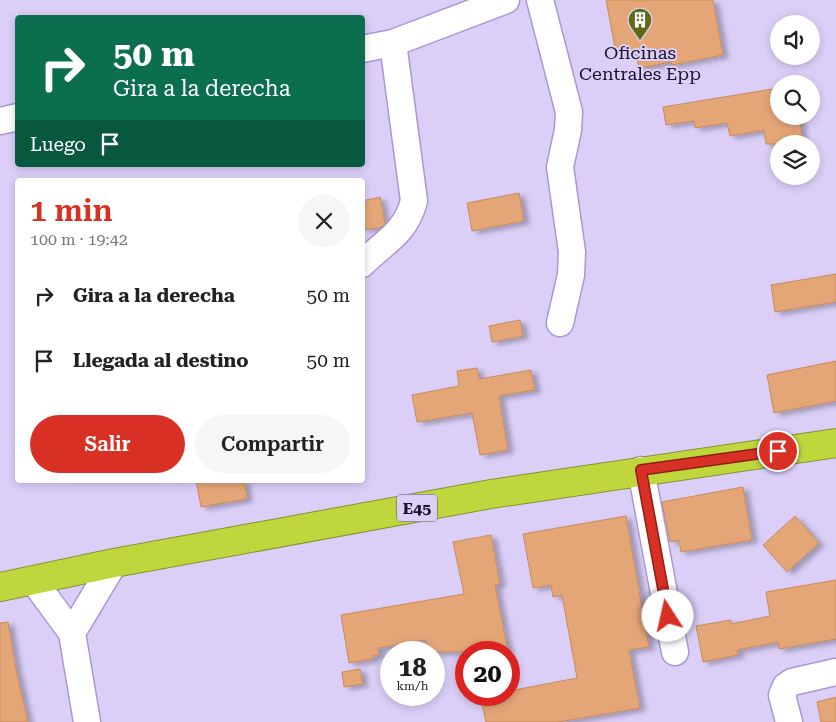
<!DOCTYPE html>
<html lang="es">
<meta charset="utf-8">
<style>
:root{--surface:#fff;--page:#f6f6f6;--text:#222;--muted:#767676;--accent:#d93025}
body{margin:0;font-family:"Roboto Serif",serif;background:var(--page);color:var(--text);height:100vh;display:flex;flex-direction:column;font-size:19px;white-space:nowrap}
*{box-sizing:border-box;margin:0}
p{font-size:16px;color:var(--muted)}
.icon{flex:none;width:28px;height:28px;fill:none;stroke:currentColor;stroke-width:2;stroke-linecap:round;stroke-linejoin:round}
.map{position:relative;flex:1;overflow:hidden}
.side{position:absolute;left:15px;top:178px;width:350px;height:305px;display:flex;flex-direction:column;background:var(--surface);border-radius:5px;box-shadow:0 2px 8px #0003}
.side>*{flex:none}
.hud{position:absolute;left:15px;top:15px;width:350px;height:152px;border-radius:5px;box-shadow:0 2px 8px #0003;background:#0b6e4f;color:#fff;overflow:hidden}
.fabs{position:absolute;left:770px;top:15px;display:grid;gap:10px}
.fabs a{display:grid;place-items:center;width:50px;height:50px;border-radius:50%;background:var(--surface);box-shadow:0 2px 8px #0003;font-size:25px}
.speed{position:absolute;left:380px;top:641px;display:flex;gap:10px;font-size:25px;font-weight:700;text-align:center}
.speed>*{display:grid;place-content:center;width:65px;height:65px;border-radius:50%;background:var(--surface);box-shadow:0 2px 8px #0003;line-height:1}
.speed small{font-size:12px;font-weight:400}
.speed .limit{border:8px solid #d22;background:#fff;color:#111}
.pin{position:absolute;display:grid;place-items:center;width:42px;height:42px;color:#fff;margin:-21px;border:2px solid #fff;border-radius:50%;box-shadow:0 1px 5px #0007}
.me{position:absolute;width:55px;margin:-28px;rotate:350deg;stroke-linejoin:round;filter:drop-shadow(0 0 4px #0008)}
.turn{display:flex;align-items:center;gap:18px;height:105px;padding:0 15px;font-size:22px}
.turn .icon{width:65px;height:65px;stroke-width:2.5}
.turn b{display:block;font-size:35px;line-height:42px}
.then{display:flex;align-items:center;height:48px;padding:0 15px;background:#0003;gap:10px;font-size:19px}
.round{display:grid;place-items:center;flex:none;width:52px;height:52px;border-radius:26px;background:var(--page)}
.headline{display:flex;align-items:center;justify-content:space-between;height:85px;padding:0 15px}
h1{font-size:30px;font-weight:600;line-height:38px;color:var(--accent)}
.button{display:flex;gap:10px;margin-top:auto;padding:10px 15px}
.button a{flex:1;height:58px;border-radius:30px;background:var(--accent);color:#fff;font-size:20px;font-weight:600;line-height:58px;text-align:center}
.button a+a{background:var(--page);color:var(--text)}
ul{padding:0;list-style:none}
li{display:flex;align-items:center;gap:15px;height:65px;padding:0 15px}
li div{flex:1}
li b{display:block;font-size:19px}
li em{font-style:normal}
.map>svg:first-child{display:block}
.building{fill:#e4a677;stroke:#c78b5c;filter:url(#shadow)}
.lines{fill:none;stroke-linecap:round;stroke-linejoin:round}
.minor-casing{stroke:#aa96d8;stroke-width:29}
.highway-casing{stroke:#869237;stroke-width:30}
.minor{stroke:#fff;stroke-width:26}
.highway{stroke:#bfd63d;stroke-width:28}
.route-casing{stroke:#8d1f18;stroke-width:12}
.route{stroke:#d93025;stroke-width:9}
.labels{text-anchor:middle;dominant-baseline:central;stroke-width:4;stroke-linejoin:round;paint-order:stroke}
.shield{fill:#dbcff8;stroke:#554b68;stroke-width:1}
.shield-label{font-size:16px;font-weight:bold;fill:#1b132b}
.poi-label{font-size:18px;fill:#1b132b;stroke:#dbcff8}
</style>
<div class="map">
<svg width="836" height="722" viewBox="0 0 836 722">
<defs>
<filter id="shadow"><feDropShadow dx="5.5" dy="3" stdDeviation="2.5" flood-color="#0004"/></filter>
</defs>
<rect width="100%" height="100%" fill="#dbcff8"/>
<path class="building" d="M606,0H713L723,55L672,65L671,62L639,68L635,50L616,53Z
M779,88V116H799L803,144H766L764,130L730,136L727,123L695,128L694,121L666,125L663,107Z
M519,193L524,221L472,231L467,203Z
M380,197L385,223L382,227L365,230L362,201Z
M836,274V302L775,312L771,285Z
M520,320L523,336L492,342L489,326Z
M836,361V401L774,413L767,375Z
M477,368L479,379L531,370L535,390L499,396L508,450L480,455L472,413L417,422L412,395L459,386L457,371Z
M196,480H244L247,499L201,507Z
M743,487L752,540L681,552L679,540L670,542L662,502Z
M626,516L649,647L629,650L640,708L558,722H486L480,695H509V691L577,678L562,595L553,597L551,585L533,588L523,534Z
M795,516L819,543L787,572L763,545Z
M491,535L500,584L495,585L508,652H427L426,640L378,648L379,655L373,656V659L349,663L341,615L464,594L453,542Z
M836,580V639L779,649L778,642L737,650L738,655L703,662L696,626L731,620V624L770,616L766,592Z
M8,622L16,669L28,722H0V623Z
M360,669L363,684L344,687L342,672Z
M836,697V722H821L817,702Z"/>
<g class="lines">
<defs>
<path id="minor" d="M540,0L569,112L568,130L560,167L572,252L571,275L560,323
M362,49L393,43L506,0
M0,121L18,117
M362,264C385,241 405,234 414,201L393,43
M641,470L675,652
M33,580L72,633L87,722
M72,633L114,563
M789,722L782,695L786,686L792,682L836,672"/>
<path id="highway" d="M0,587L114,563L491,494L836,443"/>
</defs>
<use href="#minor" class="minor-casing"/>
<use href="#highway" class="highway-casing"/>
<use href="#minor" class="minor"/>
<use href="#highway" class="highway"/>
</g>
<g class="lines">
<defs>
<path id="route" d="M668,616L641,470L778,451"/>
</defs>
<use href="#route" class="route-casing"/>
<use href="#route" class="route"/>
</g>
<defs>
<symbol id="building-pin" viewBox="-11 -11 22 30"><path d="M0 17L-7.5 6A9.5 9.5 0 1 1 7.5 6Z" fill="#5f6b14" stroke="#dbcff8"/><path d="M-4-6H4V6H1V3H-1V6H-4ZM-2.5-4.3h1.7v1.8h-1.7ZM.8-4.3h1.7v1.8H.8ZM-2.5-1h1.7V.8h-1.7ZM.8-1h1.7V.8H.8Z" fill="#fff"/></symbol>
</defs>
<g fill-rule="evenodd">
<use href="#building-pin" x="626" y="6" width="28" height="38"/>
</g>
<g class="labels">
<rect class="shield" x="397" y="494.5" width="40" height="27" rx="4"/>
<g class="shield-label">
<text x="417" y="508">E45</text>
</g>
<g class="poi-label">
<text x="640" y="52">Oficinas<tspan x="640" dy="21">Centrales Epp</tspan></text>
</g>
</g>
</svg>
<div class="fabs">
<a><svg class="icon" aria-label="sound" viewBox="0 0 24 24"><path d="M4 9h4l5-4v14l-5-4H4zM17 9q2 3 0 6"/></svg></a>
<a><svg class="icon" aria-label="search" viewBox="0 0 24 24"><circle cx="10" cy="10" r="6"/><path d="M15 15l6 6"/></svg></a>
<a><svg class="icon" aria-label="layers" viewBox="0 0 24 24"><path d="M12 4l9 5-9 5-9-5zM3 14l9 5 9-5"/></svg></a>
</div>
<div class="speed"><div>18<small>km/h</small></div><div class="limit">20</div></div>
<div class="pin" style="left:778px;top:451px;background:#d93025"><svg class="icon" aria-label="arrive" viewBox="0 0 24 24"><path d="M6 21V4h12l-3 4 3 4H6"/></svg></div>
<svg class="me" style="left:668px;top:616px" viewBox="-20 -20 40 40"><circle r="19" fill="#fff"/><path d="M0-13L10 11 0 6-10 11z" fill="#d93025"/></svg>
<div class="hud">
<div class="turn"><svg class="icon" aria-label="right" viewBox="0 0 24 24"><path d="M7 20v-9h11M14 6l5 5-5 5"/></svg><div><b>50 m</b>Gira a la derecha</div></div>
<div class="then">Luego<svg class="icon" aria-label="arrive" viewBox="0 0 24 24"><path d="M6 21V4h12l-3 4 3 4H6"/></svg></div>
</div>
<section class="side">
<div class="headline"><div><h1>1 min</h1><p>100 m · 19:42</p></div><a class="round"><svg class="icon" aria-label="close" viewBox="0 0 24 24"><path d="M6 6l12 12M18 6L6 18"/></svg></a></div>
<ul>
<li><svg class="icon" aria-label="right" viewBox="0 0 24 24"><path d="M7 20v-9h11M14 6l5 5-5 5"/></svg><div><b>Gira a la derecha</b></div><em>50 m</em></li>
<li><svg class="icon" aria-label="arrive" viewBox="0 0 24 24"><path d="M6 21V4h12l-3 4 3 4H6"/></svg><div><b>Llegada al destino</b></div><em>50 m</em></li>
</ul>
<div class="button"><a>Salir</a><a>Compartir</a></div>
</section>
</div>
